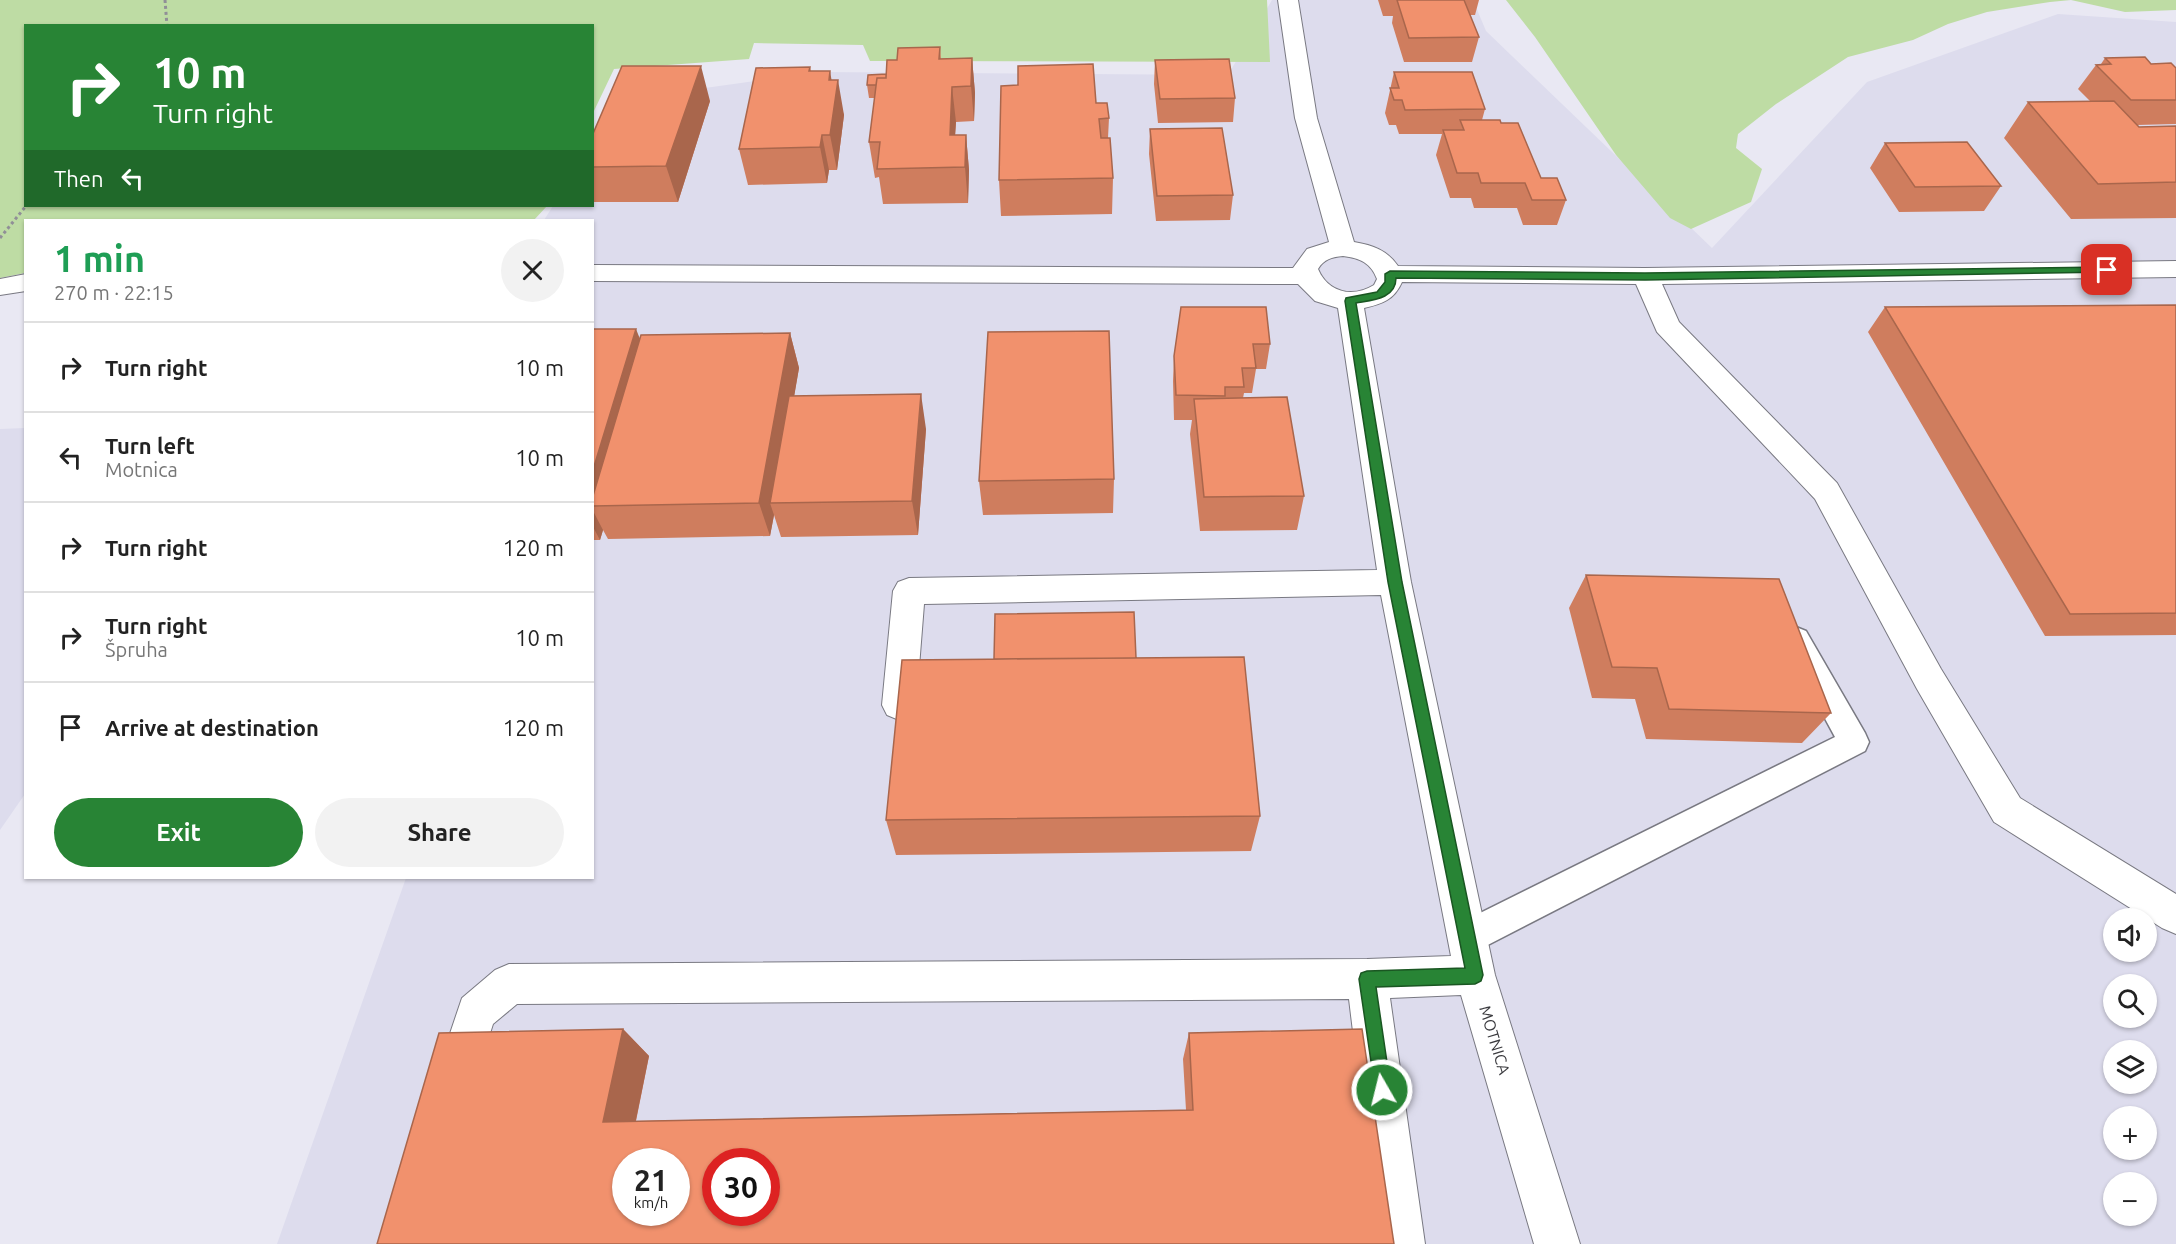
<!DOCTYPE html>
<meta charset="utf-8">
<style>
:root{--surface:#fff;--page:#f2f2f2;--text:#222;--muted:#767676;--line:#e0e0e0;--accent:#288435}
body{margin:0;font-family:Ubuntu,sans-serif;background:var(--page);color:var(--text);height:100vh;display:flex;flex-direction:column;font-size:22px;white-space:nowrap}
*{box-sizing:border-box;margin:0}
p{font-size:20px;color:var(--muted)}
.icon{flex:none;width:33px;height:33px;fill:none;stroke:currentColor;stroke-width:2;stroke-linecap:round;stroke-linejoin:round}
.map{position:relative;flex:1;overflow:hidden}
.panel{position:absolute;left:24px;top:219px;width:570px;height:660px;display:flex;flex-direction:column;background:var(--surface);border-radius:0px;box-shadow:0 2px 4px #0004}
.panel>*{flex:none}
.hud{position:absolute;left:24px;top:24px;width:570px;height:183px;border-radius:0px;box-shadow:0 2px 4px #0004;background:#288435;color:#fff;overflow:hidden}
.fabs{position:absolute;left:2103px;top:908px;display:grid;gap:12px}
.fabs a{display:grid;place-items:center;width:54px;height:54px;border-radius:50%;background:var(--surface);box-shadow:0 2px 4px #0004;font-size:30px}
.speed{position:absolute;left:612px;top:1148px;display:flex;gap:12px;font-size:30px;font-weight:700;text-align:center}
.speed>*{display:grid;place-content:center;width:78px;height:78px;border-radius:50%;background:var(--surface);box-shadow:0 2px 4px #0004;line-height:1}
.speed small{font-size:15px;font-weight:400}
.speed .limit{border:9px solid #d22;background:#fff;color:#111}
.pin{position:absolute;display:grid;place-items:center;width:51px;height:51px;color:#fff;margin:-26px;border-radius:12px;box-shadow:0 3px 9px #0006}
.me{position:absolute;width:66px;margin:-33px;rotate:352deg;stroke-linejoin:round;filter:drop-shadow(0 0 4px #0008)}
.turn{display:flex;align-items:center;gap:21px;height:126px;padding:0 30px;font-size:27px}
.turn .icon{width:78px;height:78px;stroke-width:2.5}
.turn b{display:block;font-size:42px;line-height:51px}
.then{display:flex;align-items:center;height:57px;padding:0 30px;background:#0003;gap:12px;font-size:22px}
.round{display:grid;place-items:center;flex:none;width:63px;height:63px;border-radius:32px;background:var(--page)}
.headline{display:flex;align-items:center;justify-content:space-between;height:102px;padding:0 30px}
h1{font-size:36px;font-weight:700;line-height:45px;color:#1e9e55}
.cta{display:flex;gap:12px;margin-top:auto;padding:12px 30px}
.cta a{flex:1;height:69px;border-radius:36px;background:var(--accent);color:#fff;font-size:24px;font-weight:700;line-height:69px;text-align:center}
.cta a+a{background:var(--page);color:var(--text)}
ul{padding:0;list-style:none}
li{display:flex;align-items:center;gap:18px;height:90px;padding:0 30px;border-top:2px solid var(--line)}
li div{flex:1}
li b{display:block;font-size:22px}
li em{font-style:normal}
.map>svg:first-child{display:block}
.built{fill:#dddced;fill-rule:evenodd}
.green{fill:#bedca4}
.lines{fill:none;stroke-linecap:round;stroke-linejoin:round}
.lane-casing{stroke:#797982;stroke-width:3}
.street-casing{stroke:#797982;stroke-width:2}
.path{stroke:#908f97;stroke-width:3;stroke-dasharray:3 3;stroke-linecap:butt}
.lane{fill:#fff;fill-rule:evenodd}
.street{fill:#fff;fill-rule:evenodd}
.wall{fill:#cf7d5e}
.shaded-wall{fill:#a9664c}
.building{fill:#f1916d;stroke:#a9664c;stroke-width:1.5;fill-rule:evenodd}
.route{fill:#288435;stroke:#1a5622;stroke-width:1.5}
.labels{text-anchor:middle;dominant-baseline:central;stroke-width:4.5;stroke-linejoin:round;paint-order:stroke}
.street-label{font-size:16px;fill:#3b3b3f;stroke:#fff}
</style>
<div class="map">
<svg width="2176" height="1244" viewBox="0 0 2176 1244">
<rect width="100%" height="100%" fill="#e9e8f3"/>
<path class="built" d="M1272,0H1473L1486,31L1712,248L1867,82L2058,14L2176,22V1244H277L406,878H592V220H544L553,206H592L593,142L619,100L819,72L1228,75ZM2114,918H2146V951H2114ZM2114,984H2146V1017H2114ZM2114,1050H2146V1083H2114ZM2114,1116H2146V1149H2114ZM626,1161H676V1212H626ZM716,1161H766V1212H716ZM2114,1182H2146V1215H2114Z
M25,428V794L0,830V429Z"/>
<path class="green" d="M0,0H1267L1270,62L870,61L863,45L754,43L749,59L614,69L593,113L592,26H26V206H547L534,220H26L25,273L0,278Z
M1506,0H2176V10L2125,12L2071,0L2050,2L1987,12L1948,24L1913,40L1848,57L1776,104L1738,134L1736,148L1762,169L1751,202L1691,229L1670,218L1616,155L1535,37Z"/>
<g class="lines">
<defs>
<path id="lane" d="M1796,627L1806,631L1865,733L1869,742L1865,751L1480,949L1468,953L1456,949L1451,937L1456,925L1835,737L1782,639L1786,631Z"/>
<path id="street" d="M1278,0H1298L1317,118L1354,242C1372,245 1387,250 1398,266L1645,268L2176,261V277L1662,284L1679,322L1837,483L1941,669L2020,798L2176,894V934L2162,928L1994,822L1917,689L1815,499L1657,332L1636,284L1402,282C1394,300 1382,304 1364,308L1411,582L1495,975L1580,1244H1534L1461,995L1390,998L1425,1244H1379L1349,999L517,1004L493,1024L472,1090L457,1096L442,1090L436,1075L462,998L495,970L509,964L1367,959L1451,956L1381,595L924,604L916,705L911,715L899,720L887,715L882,705L893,591L898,582L909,578L1377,570L1338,308L1315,301L1298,284L592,281V265L1293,268L1307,249L1329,242L1295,118ZM1343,256C1360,258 1371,263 1377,279L1374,285C1353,298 1328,293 1318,269C1324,259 1332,257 1343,256Z
M26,274V291L0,295V279Z"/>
</defs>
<use href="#lane" class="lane-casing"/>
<use href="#street" class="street-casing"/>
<path class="path" d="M165,0L167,26
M0,238L26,206"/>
<use href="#lane" class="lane"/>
<use href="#street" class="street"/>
</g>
<path class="wall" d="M1378,0H1479L1475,15H1470L1479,37L1472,62H1404L1392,23L1393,16H1383Z
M940,47L941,59L972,58L975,93L974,121L956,122L955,135H966L969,170L968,203L883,204L879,177L875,178L869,142L875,98H869L867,85L886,74L897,60Z
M2105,58L2176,68V124L2137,125L2139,127L2176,126V218L2071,219L2004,138L2028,102L2090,101L2078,89L2096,65L2101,64Z
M1155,60L1235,98L1233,122L1158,123L1154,84Z
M810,67L811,71L831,80L844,115L837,170H829L827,183L748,185L739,149Z
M1394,72L1485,109L1482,120L1501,123L1541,178L1566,200L1557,225H1523L1517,208H1474L1471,198H1450L1436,155L1442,134H1399L1396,125H1389L1385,113Z
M710,101L678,202H593L592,200V136Z
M1096,103L1109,118L1108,138L1113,178L1112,214L1001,216L999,180Z
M1150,129L1233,195L1230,220L1156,221L1149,154Z
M1885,143L2001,186L1984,211L1899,212L1870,168Z
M2176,305V635L2045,636L1868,332L1885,307Z
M1181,307L1270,344L1266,369H1256L1252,393H1244L1243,398L1304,496L1297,530L1200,531L1190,434L1192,420H1174L1173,381L1174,356Z
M592,329L640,338L790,333L799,368L794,396L926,429L918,535L781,537L774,515L770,536L608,539L603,530L600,540H592Z
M1114,479L1113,513L983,515L979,481Z
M1586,575L1831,713L1802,743L1646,739L1635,699L1592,698L1569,608Z
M1136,658L1260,816L1251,851L896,855L886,820Z
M623,1029L649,1056L636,1121L1186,1110L1183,1059L1189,1033L1394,1244H377Z"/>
<path class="shaded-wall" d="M972,58L975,93L974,121L971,86Z
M701,66L710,101L678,202L666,166Z
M830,71L835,100L838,80L844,115L837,170L830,135L829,80Z
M952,87L956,122L953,167L950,135Z
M822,135L829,170L827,183L820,147Z
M966,135L969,170L968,203L965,167Z
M636,329L650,364L592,506V473Z
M790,333L799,368L776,503H770L774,515L770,536L759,503Z
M921,394L926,429L918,535L912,501Z
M592,509L603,530L600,540L592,525Z
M623,1029L649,1056L631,1144L603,1122Z"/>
<path class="building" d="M1397,0H1464L1479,37L1409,38Z
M940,47L939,59L972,58L971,86L952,87L950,135H966L965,167L877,169L880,142H869L877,78H886L887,60H897L898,48Z
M2145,57L2151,64L2171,63L2176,68V100H2131L2096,65L2111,64L2105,58Z
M1229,59L1235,98L1160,99L1155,60Z
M1093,64L1096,103H1107L1109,118L1099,119L1101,138H1110L1113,178L999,180L1001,86L1018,85V66Z
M622,66H701L666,166L592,167V136Z
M810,67L809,71H830L829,80H838L830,135H822L820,147L739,149L756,68Z
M1394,72H1472L1485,109L1405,110L1402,100H1394L1390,88H1399Z
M886,74V78H877L876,85H867L868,75Z
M2114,101L2139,127L2176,126V182L2098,184L2028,102Z
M1460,120H1500L1501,123H1518L1541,178H1557L1566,200H1532L1525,183H1481L1478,173H1457L1443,130H1464Z
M1222,128L1233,195L1157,196L1150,129Z
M1967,142L2001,186L1915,187L1885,143Z
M2176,305V613L2070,614L1885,307Z
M1181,307H1266L1270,344H1253L1256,368H1242L1244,387H1225V396L1176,395L1174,356Z
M592,329H636L592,473Z
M1109,331L1114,479L979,481L988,332Z
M790,333L759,503L592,506V499L641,335Z
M921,394L912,501L770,503L789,396Z
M1287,397L1304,496L1204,497L1194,399Z
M1586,575L1779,579L1831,713L1669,709L1657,668L1612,667Z
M1134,612L1136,658L994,659L995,614Z
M1244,657L1260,816L886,820L902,660Z
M623,1029L603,1122L1193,1110L1189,1033L1362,1029L1394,1244H377L439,1033ZM626,1161H676V1212H626ZM716,1161H766V1212H716Z"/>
<path class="route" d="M2107,267L2111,268V272L1645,280L1396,278C1396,299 1372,300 1356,303L1402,582L1483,975L1481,981L1475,984L1376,987L1391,1090L1388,1096L1382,1098L1376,1096L1359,979L1361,973L1367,971L1465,968L1388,582L1345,301L1346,298L1377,292L1385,282V274L1390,271L1645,273Z"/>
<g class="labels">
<g class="street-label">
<text transform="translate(1495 1040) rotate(73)">MOTNICA</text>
</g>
</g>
</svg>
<div class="fabs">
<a><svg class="icon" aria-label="sound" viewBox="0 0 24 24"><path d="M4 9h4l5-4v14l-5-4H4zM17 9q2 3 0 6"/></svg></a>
<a><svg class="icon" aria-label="search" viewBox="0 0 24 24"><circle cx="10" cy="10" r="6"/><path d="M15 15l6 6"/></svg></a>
<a><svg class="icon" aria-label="layers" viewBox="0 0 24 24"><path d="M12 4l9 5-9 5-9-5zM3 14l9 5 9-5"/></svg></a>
<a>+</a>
<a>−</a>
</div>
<div class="speed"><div>21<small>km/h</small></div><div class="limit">30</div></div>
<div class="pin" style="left:2107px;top:270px;background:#d93025"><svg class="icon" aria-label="arrive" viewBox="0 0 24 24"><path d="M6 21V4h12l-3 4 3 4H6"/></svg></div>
<svg class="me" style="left:1382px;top:1090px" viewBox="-20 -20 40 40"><circle r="17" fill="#288435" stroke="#fff" stroke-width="3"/><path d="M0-11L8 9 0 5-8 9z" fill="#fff"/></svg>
<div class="hud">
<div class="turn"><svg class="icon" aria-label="right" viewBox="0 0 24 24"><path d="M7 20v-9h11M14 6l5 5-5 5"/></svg><div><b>10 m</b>Turn right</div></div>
<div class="then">Then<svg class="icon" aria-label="left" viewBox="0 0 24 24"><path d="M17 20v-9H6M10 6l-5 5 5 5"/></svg></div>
</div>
<section class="panel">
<div class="headline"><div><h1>1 min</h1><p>270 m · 22:15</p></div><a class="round"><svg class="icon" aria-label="close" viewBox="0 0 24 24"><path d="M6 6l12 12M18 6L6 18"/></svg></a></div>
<ul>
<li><svg class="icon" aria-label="right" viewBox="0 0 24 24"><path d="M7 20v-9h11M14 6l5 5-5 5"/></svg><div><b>Turn right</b></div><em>10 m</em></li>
<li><svg class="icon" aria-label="left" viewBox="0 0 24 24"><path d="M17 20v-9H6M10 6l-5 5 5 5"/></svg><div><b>Turn left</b><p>Motnica</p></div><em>10 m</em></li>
<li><svg class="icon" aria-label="right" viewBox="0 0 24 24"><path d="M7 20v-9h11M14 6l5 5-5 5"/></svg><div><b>Turn right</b></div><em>120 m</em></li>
<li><svg class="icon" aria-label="right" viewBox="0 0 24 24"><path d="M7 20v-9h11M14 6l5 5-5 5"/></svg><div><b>Turn right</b><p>Špruha</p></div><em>10 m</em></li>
<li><svg class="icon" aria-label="arrive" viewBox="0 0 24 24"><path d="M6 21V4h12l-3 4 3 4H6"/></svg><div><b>Arrive at destination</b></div><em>120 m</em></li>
</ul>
<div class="cta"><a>Exit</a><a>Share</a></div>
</section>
</div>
